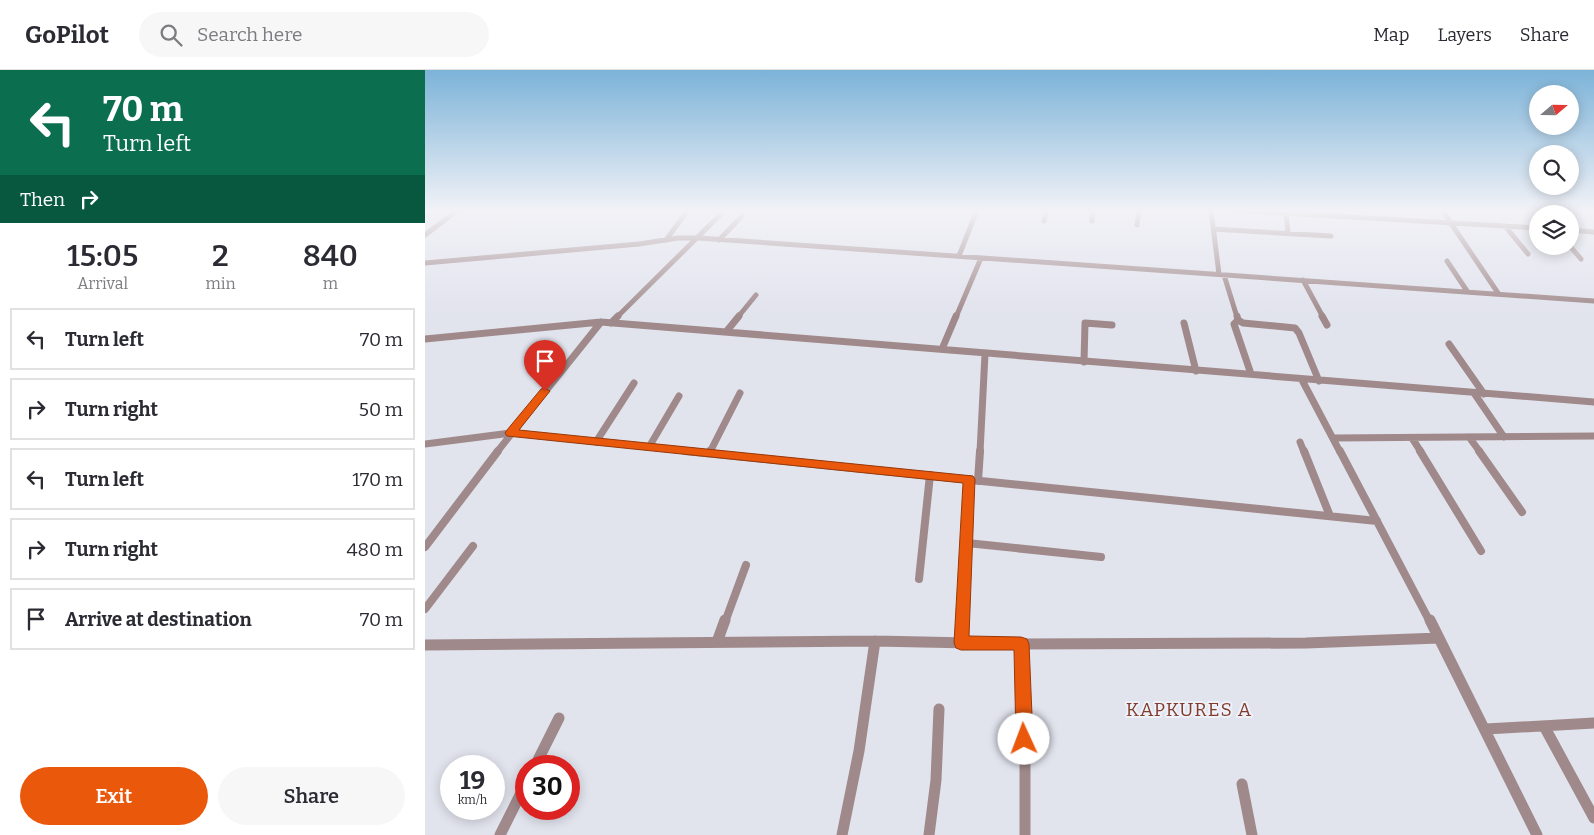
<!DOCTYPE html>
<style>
:root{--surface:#fff;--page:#f7f7f7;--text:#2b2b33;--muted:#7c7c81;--line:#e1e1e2;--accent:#ea580c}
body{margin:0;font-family:Bitter,serif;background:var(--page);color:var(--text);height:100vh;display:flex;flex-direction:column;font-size:19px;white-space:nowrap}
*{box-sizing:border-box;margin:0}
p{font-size:16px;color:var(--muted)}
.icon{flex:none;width:28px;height:28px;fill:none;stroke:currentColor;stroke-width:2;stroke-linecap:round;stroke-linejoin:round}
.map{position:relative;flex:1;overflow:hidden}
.drawer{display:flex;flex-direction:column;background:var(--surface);width:425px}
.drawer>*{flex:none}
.top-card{background:#0b6e4f;color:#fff;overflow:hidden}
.needle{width:32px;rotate:70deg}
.buttons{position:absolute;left:1104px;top:15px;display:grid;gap:10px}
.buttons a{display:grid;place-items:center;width:50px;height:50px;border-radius:50%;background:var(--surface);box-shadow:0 2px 12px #0003;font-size:25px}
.speed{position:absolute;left:15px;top:685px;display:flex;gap:10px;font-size:25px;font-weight:700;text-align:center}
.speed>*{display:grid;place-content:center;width:65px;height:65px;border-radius:50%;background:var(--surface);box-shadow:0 2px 12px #0003;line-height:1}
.speed small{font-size:12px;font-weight:400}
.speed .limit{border:8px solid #d22;background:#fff;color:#111}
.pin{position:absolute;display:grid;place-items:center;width:42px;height:42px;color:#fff;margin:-51px -21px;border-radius:50% 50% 50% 0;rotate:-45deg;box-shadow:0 0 5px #0007}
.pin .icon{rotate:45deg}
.me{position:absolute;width:55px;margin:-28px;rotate:358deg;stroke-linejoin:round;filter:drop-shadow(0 0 4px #0008)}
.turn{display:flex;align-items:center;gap:18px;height:105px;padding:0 20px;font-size:22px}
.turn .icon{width:65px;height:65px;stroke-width:2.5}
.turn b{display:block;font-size:35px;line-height:42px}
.then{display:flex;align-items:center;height:48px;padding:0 20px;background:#0003;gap:10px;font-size:19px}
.eta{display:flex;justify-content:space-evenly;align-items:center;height:85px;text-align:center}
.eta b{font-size:30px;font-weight:600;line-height:35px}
.primary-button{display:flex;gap:10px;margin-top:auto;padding:10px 20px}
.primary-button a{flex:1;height:58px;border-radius:30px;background:var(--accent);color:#fff;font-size:20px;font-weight:600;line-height:58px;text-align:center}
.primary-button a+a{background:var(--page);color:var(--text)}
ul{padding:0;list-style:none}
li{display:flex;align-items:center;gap:15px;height:62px;margin:0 10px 8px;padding:0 10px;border:2px solid var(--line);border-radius:0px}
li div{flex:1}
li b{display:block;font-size:19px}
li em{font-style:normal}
header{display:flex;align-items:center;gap:30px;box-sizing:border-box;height:70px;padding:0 25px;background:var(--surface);border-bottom:1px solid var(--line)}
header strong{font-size:24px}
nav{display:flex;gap:28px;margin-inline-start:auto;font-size:18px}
.search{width:350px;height:45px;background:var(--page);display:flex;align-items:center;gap:12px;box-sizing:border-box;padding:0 18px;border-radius:28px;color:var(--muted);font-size:19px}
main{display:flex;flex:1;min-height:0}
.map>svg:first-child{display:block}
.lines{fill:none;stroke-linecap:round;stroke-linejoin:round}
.minor-far3{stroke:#a0898a;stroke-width:5}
.minor-far2{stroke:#a0898a;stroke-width:7}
.minor-far1{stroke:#a0898a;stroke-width:8}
.minor{stroke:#a0898a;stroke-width:11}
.route{fill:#ea580c;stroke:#983908}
.labels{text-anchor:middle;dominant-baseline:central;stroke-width:4;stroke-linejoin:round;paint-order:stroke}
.near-quarter-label{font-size:19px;letter-spacing:1px;fill:#823d2a;stroke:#eef0fa}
</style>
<header>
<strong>GoPilot</strong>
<div class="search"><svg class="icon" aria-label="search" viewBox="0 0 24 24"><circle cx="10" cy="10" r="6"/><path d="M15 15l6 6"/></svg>Search here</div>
<nav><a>Map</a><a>Layers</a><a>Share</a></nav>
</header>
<main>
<section class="drawer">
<div class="top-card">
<div class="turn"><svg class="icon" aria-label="left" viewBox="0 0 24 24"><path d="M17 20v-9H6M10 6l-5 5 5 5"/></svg><div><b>70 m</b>Turn left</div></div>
<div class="then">Then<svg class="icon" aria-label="right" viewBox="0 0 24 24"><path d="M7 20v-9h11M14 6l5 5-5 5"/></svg></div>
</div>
<div class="eta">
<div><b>15:05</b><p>Arrival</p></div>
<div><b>2</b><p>min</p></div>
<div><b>840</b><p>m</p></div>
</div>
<ul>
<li><svg class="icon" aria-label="left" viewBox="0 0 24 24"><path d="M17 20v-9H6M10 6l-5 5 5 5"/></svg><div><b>Turn left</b></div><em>70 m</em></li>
<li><svg class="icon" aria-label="right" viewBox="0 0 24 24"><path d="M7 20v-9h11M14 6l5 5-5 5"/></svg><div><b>Turn right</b></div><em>50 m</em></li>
<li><svg class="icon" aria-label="left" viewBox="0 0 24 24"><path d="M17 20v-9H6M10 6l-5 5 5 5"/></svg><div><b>Turn left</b></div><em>170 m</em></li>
<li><svg class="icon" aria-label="right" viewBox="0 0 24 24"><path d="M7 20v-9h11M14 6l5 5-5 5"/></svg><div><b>Turn right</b></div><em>480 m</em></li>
<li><svg class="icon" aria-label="arrive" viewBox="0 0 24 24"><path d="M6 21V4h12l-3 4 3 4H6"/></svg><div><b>Arrive at destination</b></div><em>70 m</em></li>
</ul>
<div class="primary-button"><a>Exit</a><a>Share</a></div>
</section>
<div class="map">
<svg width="1169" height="765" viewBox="0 0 1169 765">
<rect width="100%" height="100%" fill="#e1e3ed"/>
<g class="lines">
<path class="minor-far3" d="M786,140L794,204
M805,140L1112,158
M1017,140L1073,223
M861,144L863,163
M619,151L622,140
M667,151L668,140
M712,155L714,140
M1080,156L1103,184
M788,159L906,166
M1145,160L1169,162
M0,165L33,140
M241,170L263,140
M294,170L317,146
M1145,176L1156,189
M534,186L552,140
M1022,191L1042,221
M0,193L214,174L253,168H274L1169,231
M799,205L812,247
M878,210L898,247
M192,247L300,140
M313,247L331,225
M531,247L556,188"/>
<path class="minor-far2" d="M812,246L813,250L818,253L870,258L874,263L894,311
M897,246L902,255
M813,250L809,254L826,304
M186,253L193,246
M759,253L771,301
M301,262L314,246
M0,269L176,252L1169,332
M1024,274L1059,324
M517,279L531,246
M659,292L660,253L687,255
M877,310L915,382
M1049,323L1079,367
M1044,367L1055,382
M909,368L1169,366
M987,368L996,382
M171,372L209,313
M875,372L879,382
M0,374L86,363L273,382
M224,377L254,326
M72,382L176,252
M285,382L315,323
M555,382L560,284"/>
<path class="minor-far1" d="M260,381L952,451
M879,381L905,446
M915,381L1005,552
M995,381L1056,481
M1054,381L1097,442
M284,383L285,381
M553,411L555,381
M542,473L676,487
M0,477L73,381
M494,509L505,405
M0,539L48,476
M300,552L321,495
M537,552L544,409"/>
<path class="minor" d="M1005,550L1112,765
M292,572L300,550
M536,573L537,550
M596,574L600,687V765
M0,575L450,571L596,574L881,573L1014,568
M1119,656L1169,748
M1061,659L1169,653
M110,696L134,648
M817,714L827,765
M75,765L101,713
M417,765L434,681L450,571
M504,765L511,710L514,639"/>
</g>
<linearGradient id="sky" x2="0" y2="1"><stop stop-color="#7cb3d8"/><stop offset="0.57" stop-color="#f2f2f7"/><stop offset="1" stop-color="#f2f2f7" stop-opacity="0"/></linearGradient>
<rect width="1169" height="247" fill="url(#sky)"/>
<path class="route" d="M120,318L125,321L94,360L548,406L550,409L544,566L596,567L602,569L604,574L608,669L605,675L599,677L594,675L591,669L589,580H536L531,578L529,573L538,413L82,366L80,363L82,360L116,319Z"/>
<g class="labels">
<g class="near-quarter-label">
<text x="764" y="639">KAPKURES A</text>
</g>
</g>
</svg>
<div class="buttons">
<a><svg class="needle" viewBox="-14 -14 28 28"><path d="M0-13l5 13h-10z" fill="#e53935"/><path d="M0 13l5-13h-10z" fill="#7c7c81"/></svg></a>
<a><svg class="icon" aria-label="search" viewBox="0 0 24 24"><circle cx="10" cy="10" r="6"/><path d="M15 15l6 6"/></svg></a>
<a><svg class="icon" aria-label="layers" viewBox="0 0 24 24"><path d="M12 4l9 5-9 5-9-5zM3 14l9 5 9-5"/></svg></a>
</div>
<div class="speed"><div>19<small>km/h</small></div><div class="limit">30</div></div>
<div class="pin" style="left:120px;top:321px;background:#d93025"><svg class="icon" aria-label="arrive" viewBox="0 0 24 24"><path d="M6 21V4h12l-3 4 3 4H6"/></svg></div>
<svg class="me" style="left:599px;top:669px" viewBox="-20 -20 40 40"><circle r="19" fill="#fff"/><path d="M0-13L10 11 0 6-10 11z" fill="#ea580c"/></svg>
</div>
</main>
